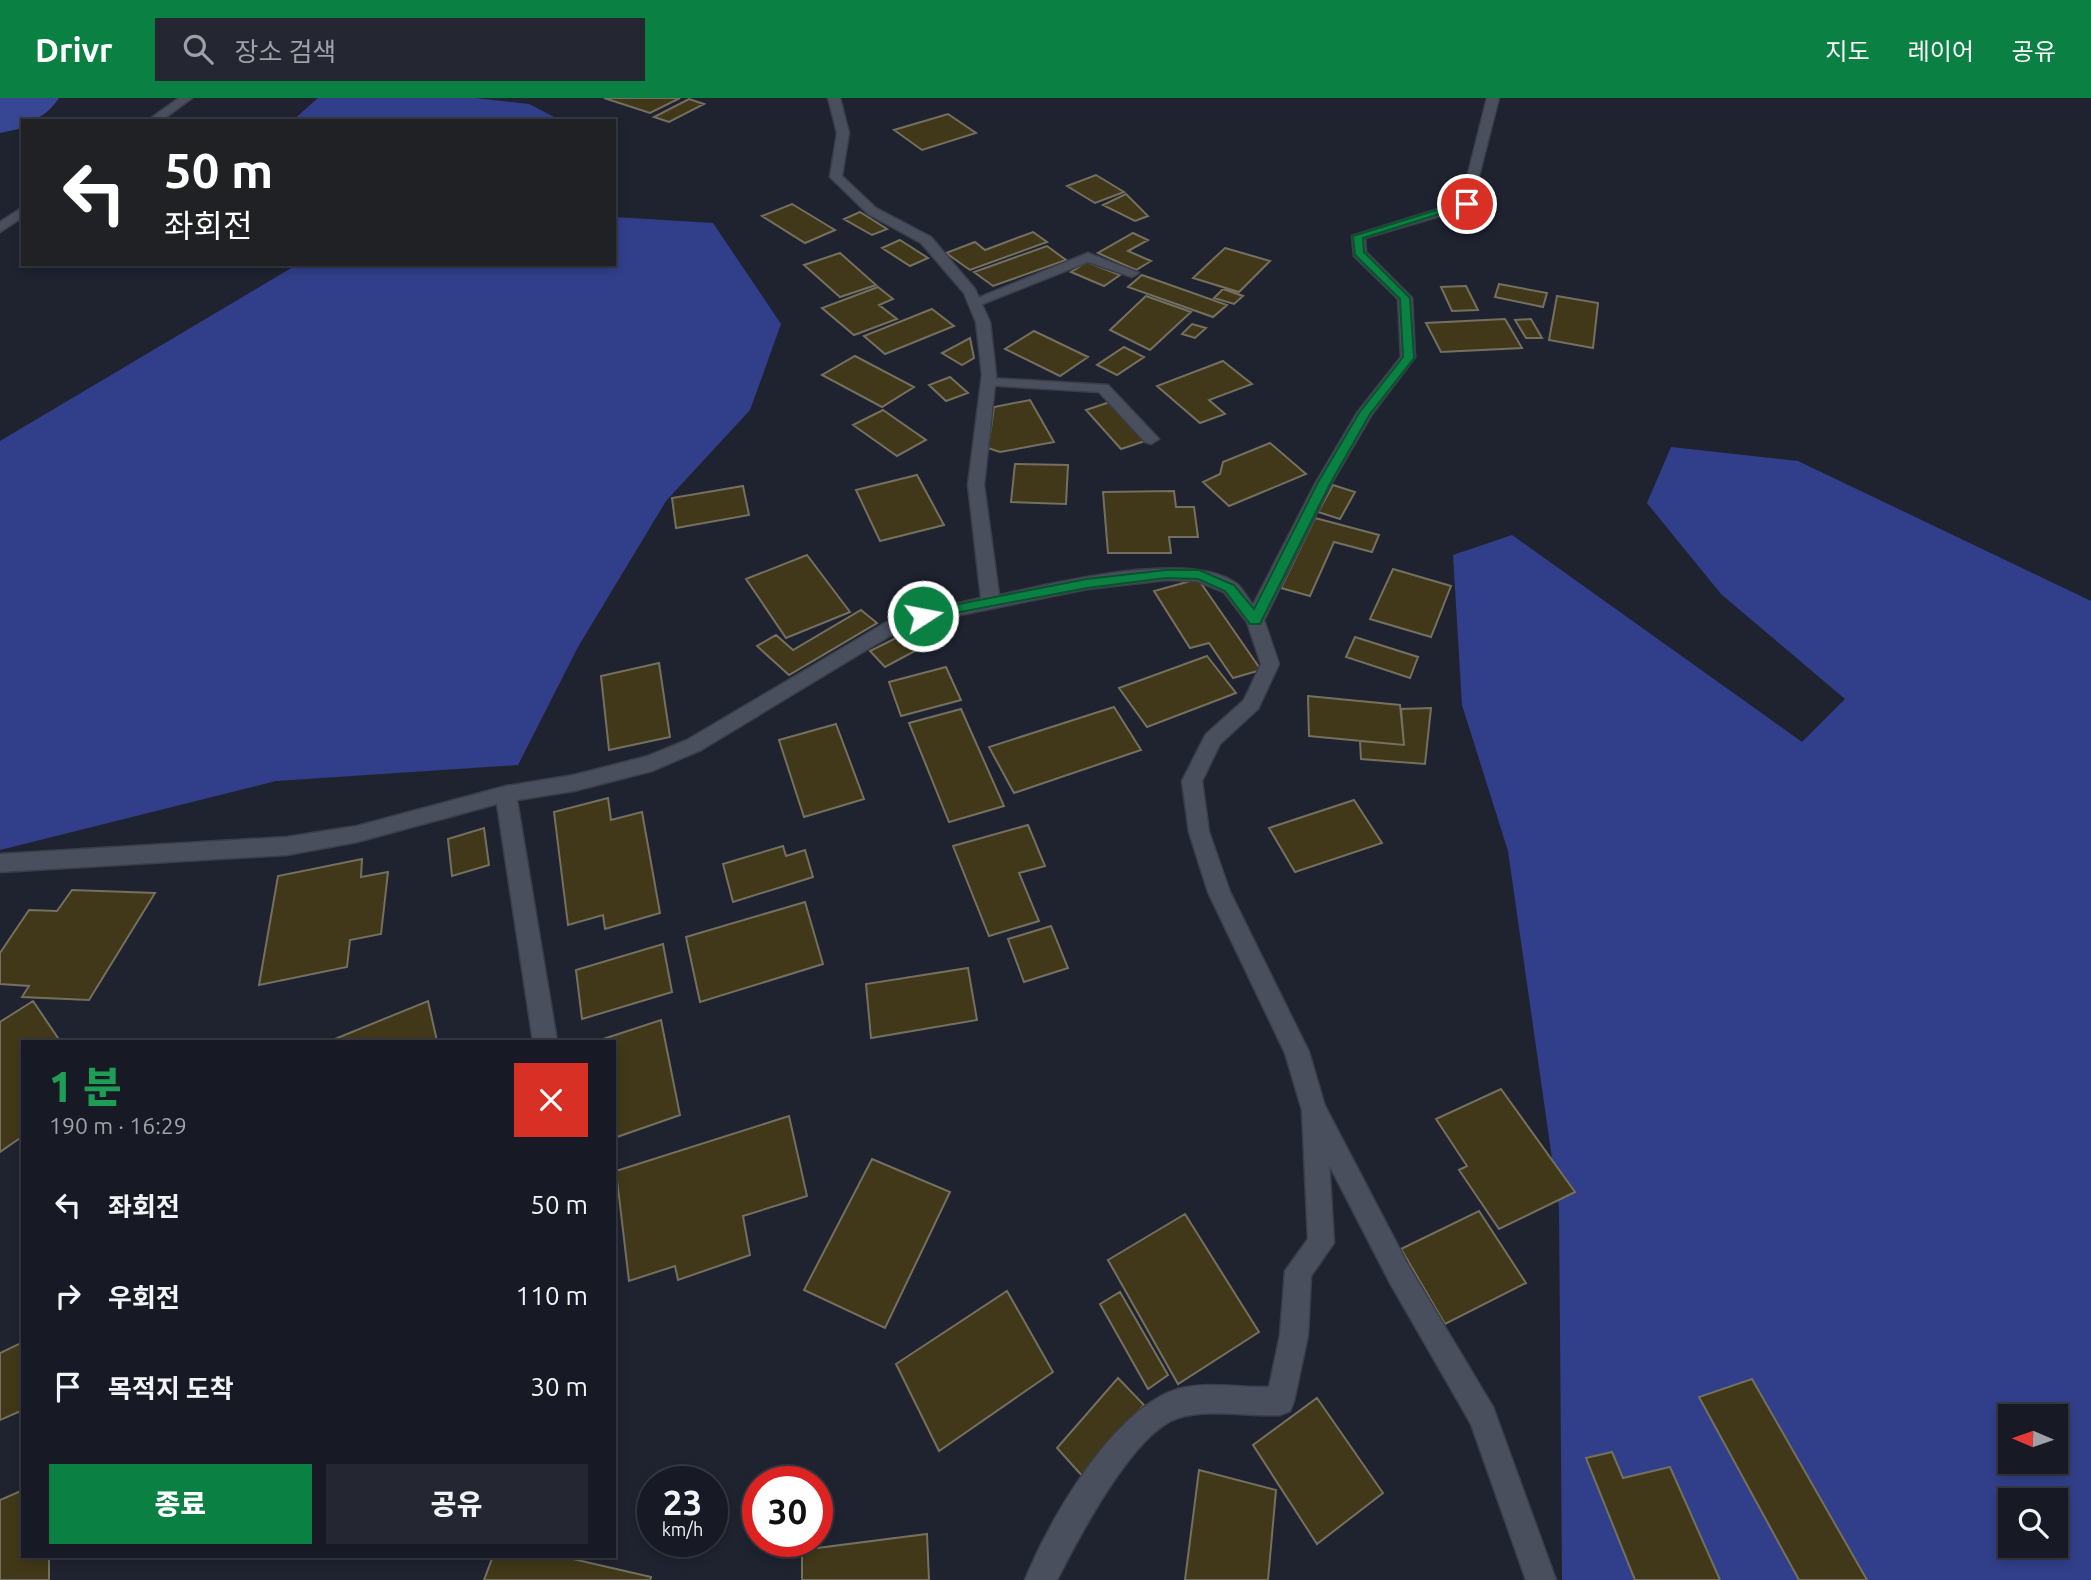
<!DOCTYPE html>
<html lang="ko">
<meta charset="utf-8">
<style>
:root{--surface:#171a24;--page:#242731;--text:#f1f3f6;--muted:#9ea1a6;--line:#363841;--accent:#0b8043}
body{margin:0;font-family:Ubuntu,"Noto Sans KR",sans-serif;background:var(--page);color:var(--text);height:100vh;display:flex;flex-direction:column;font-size:26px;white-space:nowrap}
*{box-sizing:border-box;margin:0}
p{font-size:23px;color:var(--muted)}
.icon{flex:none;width:38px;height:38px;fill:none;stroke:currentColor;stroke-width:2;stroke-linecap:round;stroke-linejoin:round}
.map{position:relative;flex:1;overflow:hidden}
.sheet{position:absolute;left:21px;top:942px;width:595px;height:518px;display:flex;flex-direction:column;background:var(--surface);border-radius:0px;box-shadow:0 4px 10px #0003,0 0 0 2px var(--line)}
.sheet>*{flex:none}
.guide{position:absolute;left:21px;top:21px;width:595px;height:147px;border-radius:0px;box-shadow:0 4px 10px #0003,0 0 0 2px var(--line);background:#202124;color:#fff;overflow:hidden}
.needle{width:46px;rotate:272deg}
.fabs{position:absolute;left:1998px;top:1306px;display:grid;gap:14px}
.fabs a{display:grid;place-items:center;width:70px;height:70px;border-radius:0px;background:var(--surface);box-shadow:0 4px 10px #0003,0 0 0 2px var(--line);font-size:35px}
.speed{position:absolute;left:637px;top:1368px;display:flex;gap:14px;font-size:35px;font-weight:700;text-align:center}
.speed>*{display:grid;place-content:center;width:91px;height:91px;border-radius:50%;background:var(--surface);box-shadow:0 4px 10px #0003,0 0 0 2px var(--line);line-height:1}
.speed small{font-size:18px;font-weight:400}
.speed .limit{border:10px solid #d22;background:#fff;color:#111}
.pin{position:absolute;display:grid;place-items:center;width:60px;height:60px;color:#fff;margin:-30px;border:4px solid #fff;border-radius:50%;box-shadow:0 2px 7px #0007}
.me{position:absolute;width:77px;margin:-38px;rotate:79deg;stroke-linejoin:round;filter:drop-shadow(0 0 5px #0008)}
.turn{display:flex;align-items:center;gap:24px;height:147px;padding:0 28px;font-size:32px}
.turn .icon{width:91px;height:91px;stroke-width:2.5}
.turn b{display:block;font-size:49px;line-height:60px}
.round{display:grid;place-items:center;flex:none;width:74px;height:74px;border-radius:0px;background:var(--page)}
.head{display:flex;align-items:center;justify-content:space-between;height:119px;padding:0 28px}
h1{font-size:42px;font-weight:800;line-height:52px;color:#1e9e55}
.action{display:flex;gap:14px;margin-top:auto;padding:14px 28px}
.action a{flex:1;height:80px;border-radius:0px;background:var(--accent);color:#fff;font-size:28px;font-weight:800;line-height:80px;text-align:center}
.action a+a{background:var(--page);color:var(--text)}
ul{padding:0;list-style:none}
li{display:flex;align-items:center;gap:21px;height:91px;padding:0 28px}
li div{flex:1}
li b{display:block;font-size:26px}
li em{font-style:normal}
header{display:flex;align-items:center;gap:42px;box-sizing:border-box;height:98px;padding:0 35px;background:var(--accent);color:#fff}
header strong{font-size:33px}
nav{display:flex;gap:38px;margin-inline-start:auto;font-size:24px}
.search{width:490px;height:63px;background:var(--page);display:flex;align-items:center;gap:18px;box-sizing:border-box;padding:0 24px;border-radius:0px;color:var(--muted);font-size:26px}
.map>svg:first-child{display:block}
.forest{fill:#313f8a;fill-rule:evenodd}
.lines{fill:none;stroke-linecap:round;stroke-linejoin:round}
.river{fill:#384793;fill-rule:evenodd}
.building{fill:#403818;stroke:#74705f;stroke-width:2}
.service-casing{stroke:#3a3e49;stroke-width:3}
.minor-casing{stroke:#3a3e49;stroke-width:3}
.service{fill:#4a4f5e;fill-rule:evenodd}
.minor{fill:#4a4f5e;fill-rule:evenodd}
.route{fill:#0b8043;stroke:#07532c;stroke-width:2}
</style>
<header>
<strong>Drivr</strong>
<div class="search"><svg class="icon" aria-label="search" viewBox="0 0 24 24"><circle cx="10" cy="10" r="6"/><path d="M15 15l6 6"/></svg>장소 검색</div>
<nav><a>지도</a><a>레이어</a><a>공유</a></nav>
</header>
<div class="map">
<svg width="2091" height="1482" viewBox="0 0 2091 1482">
<rect width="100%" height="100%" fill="#1f2330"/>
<path class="forest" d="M318,0H475L529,6L562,23H292Z
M614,119L713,125L781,226L750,312L666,403L578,549L518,667L276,683L0,752V343L298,166H614Z
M1671,349L1798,363L2091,503V1482H1562L1559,1109L1508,753L1462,607L1453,457L1512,437L1802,644L1845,601L1721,496L1647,405ZM2011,1318H2056V1363H2011ZM2011,1402H2056V1447H2011Z"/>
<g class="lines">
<path class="river" d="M0,0H59C50,13 39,23 23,23L19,31L0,35Z"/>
</g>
<path class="building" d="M604,0H680L650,15Z
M689,1L704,6L669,24L654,19Z
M948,16L976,35L922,52L894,32Z
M1096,77L1124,94L1095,105L1067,88Z
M1126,96L1148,118L1135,123L1103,107Z
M792,106L835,132L805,145L762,118Z
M860,114L887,131L872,137L844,121Z
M1033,134L1047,144L970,172L946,155L975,144L985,152Z
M1133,135L1148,142L1128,153L1151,163L1136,172L1098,155Z
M900,142L928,160L910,168L882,150Z
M1047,148L1066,162L993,188L974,174Z
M1225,150L1270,163L1239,194L1193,180Z
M840,155L876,187L840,199L804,167Z
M1087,164L1120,177L1104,188L1071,174Z
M1142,177L1227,207L1213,219L1128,189Z
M1499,186L1547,195L1543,209L1495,199Z
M1466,188L1478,212L1452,213L1441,189Z
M878,189L893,201L879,207L897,221L854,237L822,210Z
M1223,191L1243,198L1234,206L1214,200Z
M1146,198L1191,214L1150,252L1110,232Z
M1557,198L1598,205L1593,250L1549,242Z
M932,211L954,228L885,256L864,238Z
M1505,221L1522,250L1441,254L1426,225Z
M1531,221L1542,240H1526L1515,222Z
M1192,226L1206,230L1195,240L1182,236Z
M1034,233L1088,259L1060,278L1005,251Z
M970,240L974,260L962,267L942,255Z
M1124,249L1144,259L1117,277L1097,267Z
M855,258L914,289L882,309L822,277Z
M1223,263L1252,286L1209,302L1225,316L1200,325L1157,288Z
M950,279L968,295L946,303L929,287Z
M1030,302L1054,344L1000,354L988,350L994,309Z
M1110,304L1145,343L1121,351L1086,312Z
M883,312L926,342L897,358L853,327Z
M1270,345L1306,376L1229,408L1203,384L1220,376L1223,364Z
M1015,366L1068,367L1066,406L1011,404Z
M917,377L944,427L880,443L856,392Z
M1333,387L1355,394L1340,421L1318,414Z
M743,388L749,417L676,430L672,400Z
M1174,393L1176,409H1194L1198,439H1169L1171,455H1108L1103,394Z
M1315,420L1379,437L1372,454L1334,444L1310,498L1281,490Z
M807,457L850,514L786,540L746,481Z
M1393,471L1451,488L1431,539L1370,521Z
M1198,481L1261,572L1233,580L1209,545L1190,550L1154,493Z
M861,512L877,525L789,577L757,548L776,537L793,552Z
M914,531L928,546L885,569L870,553Z
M1355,539L1418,559L1410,580L1346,559Z
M1207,558L1236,595L1147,629L1119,590Z
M659,565L670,639L609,652L601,578Z
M946,569L961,602L901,618L889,584Z
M1308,598L1400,607L1404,647L1309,638Z
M1114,609L1141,652L1014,695L989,649Z
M1431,610L1425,666L1361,661L1360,643L1404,647L1401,611Z
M961,611L1004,708L949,724L909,625Z
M836,626L864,701L804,719L779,642Z
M608,700L611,722L642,714L660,815L605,831L603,817L568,827L554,714Z
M1354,702L1382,745L1295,774L1269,730Z
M1028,727L1045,768L1019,775L1039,823L989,838L953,748Z
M484,730L489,767L452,778L448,741Z
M783,748L786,758L805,752L813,779L733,804L723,766Z
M362,761L361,779L388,774L381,836L350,842L347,869L259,887L278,778Z
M72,792L155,795L89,902L22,899L29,888L0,886V855L29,812L57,813Z
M805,804L823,866L700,904L686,839Z
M1051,828L1068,870L1024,884L1008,841Z
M663,846L672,894L582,921L576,872Z
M968,870L977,922L871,940L866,886Z
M33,903L60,943H23V1038L0,1054V924Z
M428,903L437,943H330Z
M661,922L680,1017L614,1040V943H597Z
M1501,991L1575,1094L1499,1131L1459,1072L1467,1068L1436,1021Z
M789,1018L807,1098L743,1118L750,1157L678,1182L675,1168L629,1183L616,1073Z
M872,1061L950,1094L885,1230L804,1192Z
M1479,1113L1526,1185L1445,1226L1401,1151Z
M1185,1116L1259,1234L1178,1286L1108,1162Z
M1007,1193L1053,1274L939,1353L896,1266Z
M1120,1194L1168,1277L1148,1291L1100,1206Z
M23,1244V1312L0,1322V1255Z
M1118,1280L1144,1307L1084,1380L1057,1350Z
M1752,1281L1867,1482H1799L1699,1299Z
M1317,1300L1383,1395L1317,1446L1253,1347Z
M1612,1354L1623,1380L1670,1369L1720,1482H1635L1586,1360Z
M1199,1372L1276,1392L1268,1482H1185Z
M23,1392V1458H49V1482H0V1402Z
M927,1436L929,1482H802V1452Z
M493,1458H560L651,1479L650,1482H484Z"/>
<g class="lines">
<defs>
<path id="service" d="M1088,155L1139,175L1132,179L1088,164L980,207L968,204Z
M989,280L1108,287L1159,341L1151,346L1145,344L1099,294L984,287L982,284Z
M1315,1002L1324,1006L1408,1167L1493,1309L1556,1482H1526L1471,1326L1390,1185L1306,1022L1303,1014L1306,1006Z"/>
<path id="minor" d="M179,0H192L161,23H147Z
M828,0H840L849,35L842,78L876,110L931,139L975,191L990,224L996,277L984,387L999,497C1053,486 1191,450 1237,486C1243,491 1248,501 1253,507L1315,386L1357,315L1401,259L1398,201L1354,158L1352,138L1461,104L1487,0H1499L1471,109L1365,140L1366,154L1412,200L1415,259L1372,316L1331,386L1264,522L1279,566L1258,611L1220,646L1202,683L1209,734L1230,794L1309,954L1326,1012L1334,1145L1311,1178L1308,1237L1294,1303L1290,1313L1280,1317C1248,1319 1209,1310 1178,1320C1133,1334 1078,1441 1057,1482H1025C1049,1422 1114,1310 1178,1291C1206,1283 1240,1290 1269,1289L1280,1237L1285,1173L1308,1141L1302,1012L1285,955L1208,794L1189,734L1182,683L1206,636L1244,602L1261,566L1247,524L1224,494L1197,483L1166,482L1087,491L906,528L701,652L652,673L574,693L517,702L557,943H533L497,706L357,744L287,757L0,774V756L287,739L357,728L506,688L574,677L648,658L687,642L895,519L981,500L968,387L982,277L976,224L964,195L921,145L868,116L830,79L837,35Z
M23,109V119L0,134V124Z"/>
</defs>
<use href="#service" class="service-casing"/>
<use href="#minor" class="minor-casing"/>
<use href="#service" class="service"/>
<use href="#minor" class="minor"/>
</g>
<path class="route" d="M1463,104L1471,106L1363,140L1364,154L1410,200L1414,260L1370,316L1330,386L1260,526H1250L1225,493L1198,481L1166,480L1087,490L918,522V515L923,513L1087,481L1166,472H1199L1234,487L1254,511L1317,386L1359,315L1403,259L1400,201L1355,157L1353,138Z"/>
</svg>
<div class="fabs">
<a><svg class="needle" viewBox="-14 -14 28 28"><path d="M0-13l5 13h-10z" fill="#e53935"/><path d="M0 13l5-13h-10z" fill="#9ea1a6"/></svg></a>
<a><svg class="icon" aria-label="search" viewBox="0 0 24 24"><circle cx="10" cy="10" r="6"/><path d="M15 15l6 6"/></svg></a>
</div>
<div class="speed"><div>23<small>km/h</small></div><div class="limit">30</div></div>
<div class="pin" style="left:1467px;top:106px;background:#d93025"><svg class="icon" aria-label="arrive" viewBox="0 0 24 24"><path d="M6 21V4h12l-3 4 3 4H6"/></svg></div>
<svg class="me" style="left:923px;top:518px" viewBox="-20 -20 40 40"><circle r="17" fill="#0b8043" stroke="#fff" stroke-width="3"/><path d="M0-11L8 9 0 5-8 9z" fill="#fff"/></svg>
<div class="guide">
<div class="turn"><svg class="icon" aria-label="left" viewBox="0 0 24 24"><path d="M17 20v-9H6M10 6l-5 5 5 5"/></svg><div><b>50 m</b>좌회전</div></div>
</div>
<section class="sheet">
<div class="head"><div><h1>1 분</h1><p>190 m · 16:29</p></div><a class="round" style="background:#d93025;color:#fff"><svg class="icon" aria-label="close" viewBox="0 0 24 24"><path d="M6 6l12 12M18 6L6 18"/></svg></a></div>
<ul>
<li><svg class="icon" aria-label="left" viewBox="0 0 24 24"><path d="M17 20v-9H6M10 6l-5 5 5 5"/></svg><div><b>좌회전</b></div><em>50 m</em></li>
<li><svg class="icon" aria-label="right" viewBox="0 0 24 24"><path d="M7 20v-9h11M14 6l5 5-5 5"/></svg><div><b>우회전</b></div><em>110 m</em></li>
<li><svg class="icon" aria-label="arrive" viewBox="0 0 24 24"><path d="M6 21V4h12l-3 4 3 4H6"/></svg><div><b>목적지 도착</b></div><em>30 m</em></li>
</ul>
<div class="action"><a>종료</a><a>공유</a></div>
</section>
</div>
